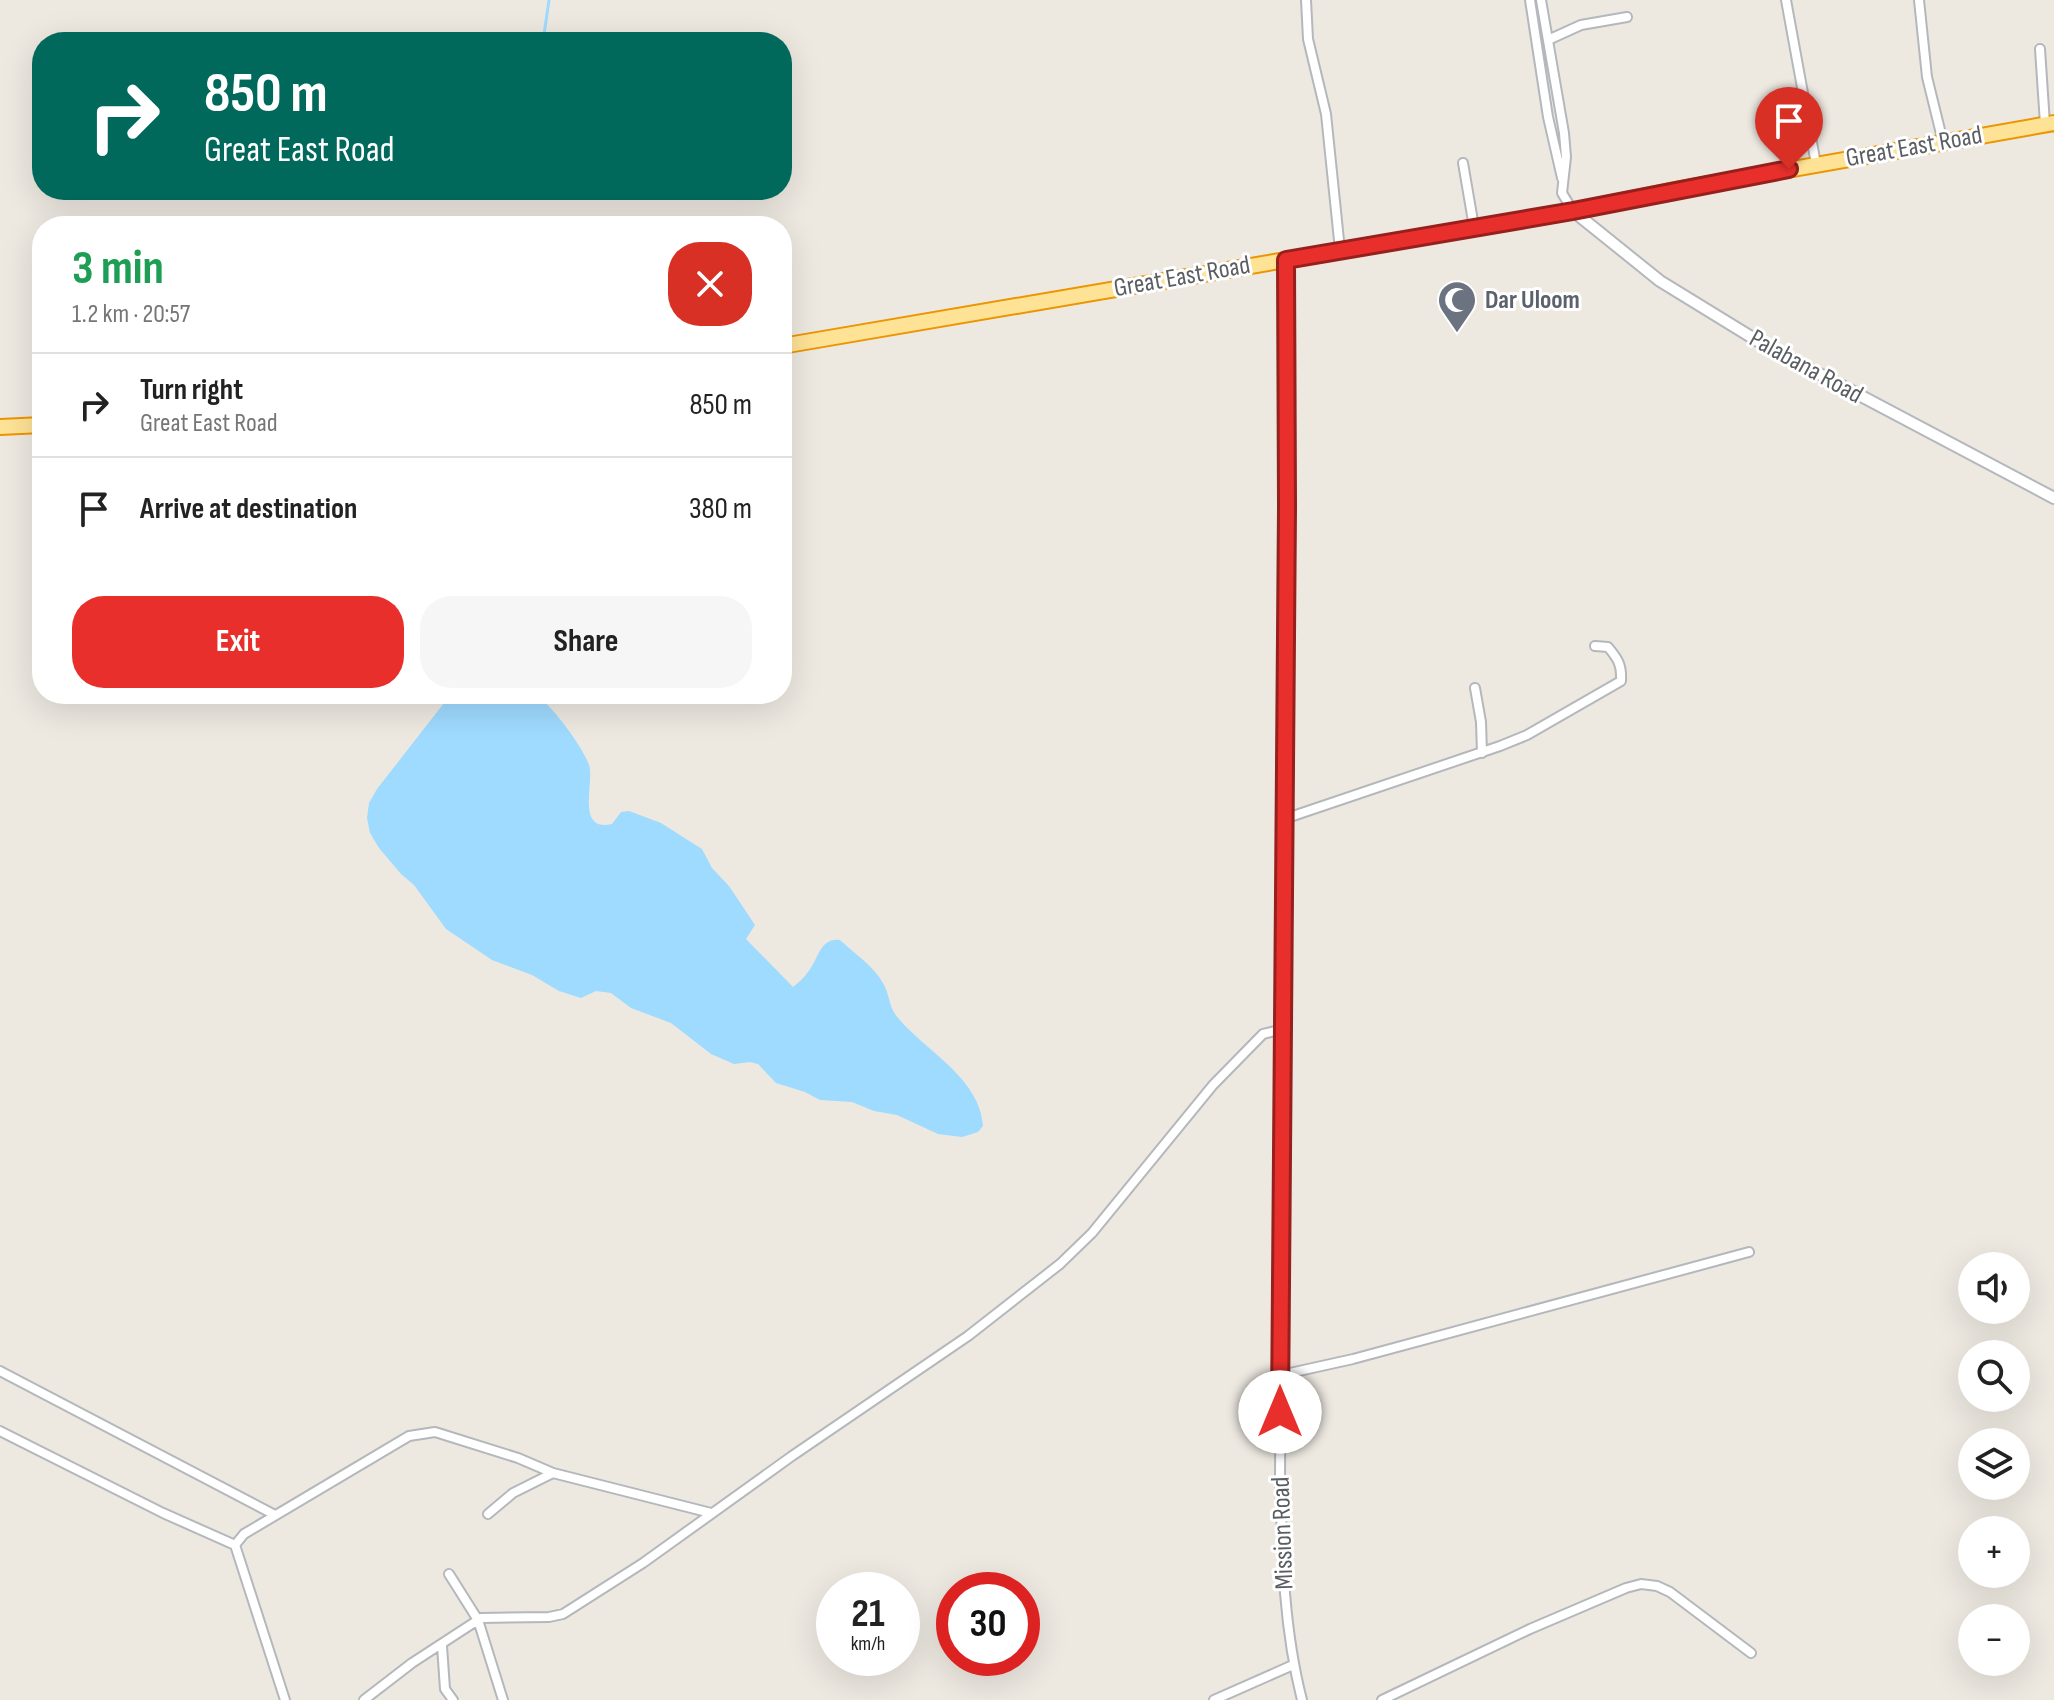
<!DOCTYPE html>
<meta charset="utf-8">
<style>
:root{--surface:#fff;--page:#f6f6f6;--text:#222;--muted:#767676;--line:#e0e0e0;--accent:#e82f2b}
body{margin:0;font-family:"Sofia Sans Condensed",sans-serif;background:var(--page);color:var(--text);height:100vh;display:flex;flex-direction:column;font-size:30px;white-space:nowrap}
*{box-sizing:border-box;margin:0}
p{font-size:26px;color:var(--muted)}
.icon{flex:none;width:44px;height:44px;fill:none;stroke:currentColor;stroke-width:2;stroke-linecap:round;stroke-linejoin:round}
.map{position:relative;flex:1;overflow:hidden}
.drawer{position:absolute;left:32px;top:216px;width:760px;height:488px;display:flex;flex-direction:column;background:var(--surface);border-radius:32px;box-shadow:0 8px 32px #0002}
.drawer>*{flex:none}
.banner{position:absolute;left:32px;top:32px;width:760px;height:168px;border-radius:32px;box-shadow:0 8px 32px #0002;background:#00695c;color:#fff;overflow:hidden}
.fabs{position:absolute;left:1958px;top:1252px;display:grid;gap:16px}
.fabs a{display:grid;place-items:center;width:72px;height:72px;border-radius:50%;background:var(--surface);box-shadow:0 8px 32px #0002;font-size:40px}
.speed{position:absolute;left:816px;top:1572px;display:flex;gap:16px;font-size:40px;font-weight:700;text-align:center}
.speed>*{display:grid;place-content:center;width:104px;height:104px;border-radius:50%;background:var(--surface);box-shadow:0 8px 32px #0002;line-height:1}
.speed small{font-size:20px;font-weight:400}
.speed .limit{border:12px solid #d22;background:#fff;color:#111}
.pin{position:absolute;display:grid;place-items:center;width:68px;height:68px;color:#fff;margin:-82px -34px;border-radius:50% 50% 50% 0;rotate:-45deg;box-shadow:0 0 8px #0007}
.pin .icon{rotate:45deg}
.me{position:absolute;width:88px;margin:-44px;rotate:0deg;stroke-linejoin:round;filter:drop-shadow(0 0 6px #0008)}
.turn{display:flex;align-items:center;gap:28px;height:168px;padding:0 40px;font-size:36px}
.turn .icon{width:104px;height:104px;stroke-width:2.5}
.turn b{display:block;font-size:56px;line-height:68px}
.round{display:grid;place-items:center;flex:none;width:84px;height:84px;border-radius:32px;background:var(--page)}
.summary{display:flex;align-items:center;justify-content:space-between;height:136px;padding:0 40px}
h1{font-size:48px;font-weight:700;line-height:60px;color:#1e9e55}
.primary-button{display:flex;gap:16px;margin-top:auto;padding:16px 40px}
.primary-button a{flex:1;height:92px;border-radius:32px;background:var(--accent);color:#fff;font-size:32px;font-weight:700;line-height:92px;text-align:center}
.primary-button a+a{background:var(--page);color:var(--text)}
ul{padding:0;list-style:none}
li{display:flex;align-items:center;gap:24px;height:104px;padding:0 40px;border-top:2px solid var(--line)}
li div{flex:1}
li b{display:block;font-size:30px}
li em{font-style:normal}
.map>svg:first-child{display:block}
.water{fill:#9fdaff}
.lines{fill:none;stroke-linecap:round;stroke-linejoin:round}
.stream{stroke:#9fdaff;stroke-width:3}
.minor-casing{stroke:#b4b7bc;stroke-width:12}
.tertiary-casing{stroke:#b4b7bc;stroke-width:14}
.trunk-casing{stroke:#ec9501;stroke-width:18}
.minor{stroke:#fff;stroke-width:8}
.tertiary{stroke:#fff;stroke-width:10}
.trunk{stroke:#fee296;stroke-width:14}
.route-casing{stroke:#971f1c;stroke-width:20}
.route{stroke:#e82f2b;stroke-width:14}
.labels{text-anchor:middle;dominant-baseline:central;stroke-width:6;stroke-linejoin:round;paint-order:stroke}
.street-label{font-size:26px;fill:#5a5e62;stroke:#fff}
.worship-label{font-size:26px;font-weight:bold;fill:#5b616d;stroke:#fff;text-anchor:start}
</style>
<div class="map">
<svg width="2054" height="1700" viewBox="0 0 2054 1700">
<rect width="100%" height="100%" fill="#ede9e1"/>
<path class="water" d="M451,694H535C551,704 583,747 589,765C595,780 575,833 612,824L621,812L629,811L661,823L702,849L712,868L729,886L755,925L746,939L793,987C798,983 804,978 808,972C819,959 819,938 840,940C855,954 875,967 884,985C889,994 889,1005 895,1014C921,1049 980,1076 983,1126L978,1132L962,1137L938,1134L897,1115L874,1111L852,1102L820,1100L805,1092L776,1083L758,1064L750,1062L734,1064L711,1054L671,1023L631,1008L611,993L596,991L581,998L559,991L532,975L492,960L446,929L414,885L401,874L379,848L370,833L367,818L369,803L377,789Z"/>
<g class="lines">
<path class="stream" d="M543,42L549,0
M360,194L380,190"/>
<defs>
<path id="minor" d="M1306,0L1308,39L1326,114L1340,250
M1530,0L1548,117L1562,178
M1541,0L1564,133L1566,157L1562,193L1573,211
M1786,0L1816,164
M1919,0L1927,77L1943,142
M1548,40L1581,25L1627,17
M2040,49L2045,124
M1463,163L1474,227
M1286,260L1287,507L1280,1475C1282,1551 1283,1626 1302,1700
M1475,688L1481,722L1482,753
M1284,819L1500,746L1527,735L1621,681C1622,665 1618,659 1608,647L1595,646
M0,1371L275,1515
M1281,1375L1353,1359L1749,1252
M0,1431L163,1513L235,1545L285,1700
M488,1514L513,1493L553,1473
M235,1545L244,1534L409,1436L435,1432L518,1458L553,1473L711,1513
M449,1574L478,1620L503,1700
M442,1646L445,1689L453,1700
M364,1700L412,1663L481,1618L549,1617L563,1614L574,1607L643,1563L792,1456L968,1336L1060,1264L1092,1233L1213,1085L1263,1034L1283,1029
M1214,1700L1293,1665
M1382,1700L1530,1629L1626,1588L1641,1584L1657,1586L1670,1592L1751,1653"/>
<path id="tertiary" d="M1573,211L1660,281L1761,343L2054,498"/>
<path id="trunk" d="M782,346L1573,211L1680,189L2054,123
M0,427L42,425"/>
</defs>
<use href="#minor" class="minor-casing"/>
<use href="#tertiary" class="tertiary-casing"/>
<use href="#trunk" class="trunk-casing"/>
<use href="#minor" class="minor"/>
<use href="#tertiary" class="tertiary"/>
<use href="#trunk" class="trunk"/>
</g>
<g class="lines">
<defs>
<path id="route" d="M1280,1412L1287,507L1286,260L1573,211L1789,169"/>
</defs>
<use href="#route" class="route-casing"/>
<use href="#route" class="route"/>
</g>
<defs>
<symbol id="mosque-pin" viewBox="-11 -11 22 30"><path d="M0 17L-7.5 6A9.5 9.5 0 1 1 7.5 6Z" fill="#6b7280" stroke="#fff"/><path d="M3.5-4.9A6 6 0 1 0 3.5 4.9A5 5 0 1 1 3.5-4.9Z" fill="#fff"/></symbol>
</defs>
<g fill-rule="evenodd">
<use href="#mosque-pin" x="1435" y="278" width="44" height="60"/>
</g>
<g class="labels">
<g class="street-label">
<text transform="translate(1914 147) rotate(-10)">Great East Road</text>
<text transform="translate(1182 277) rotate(-10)">Great East Road</text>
<text transform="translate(1806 367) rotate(29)">Palabana Road</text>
<text transform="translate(1283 1533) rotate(-92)">Mission Road</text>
</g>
<g class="worship-label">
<text x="1485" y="300">Dar Uloom</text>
</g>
</g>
</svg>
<div class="fabs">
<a><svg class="icon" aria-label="sound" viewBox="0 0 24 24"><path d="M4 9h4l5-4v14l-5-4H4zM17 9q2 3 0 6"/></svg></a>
<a><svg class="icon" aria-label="search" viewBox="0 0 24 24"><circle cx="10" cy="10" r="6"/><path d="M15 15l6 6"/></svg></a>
<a><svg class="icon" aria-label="layers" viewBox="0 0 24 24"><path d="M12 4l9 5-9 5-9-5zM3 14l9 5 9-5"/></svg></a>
<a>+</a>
<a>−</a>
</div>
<div class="speed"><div>21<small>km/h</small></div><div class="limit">30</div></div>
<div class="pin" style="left:1789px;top:169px;background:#d93025"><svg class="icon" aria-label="arrive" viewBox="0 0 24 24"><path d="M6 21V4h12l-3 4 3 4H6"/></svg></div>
<svg class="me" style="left:1280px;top:1412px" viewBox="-20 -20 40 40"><circle r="19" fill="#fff"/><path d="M0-13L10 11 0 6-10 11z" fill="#e82f2b"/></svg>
<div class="banner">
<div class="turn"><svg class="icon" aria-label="right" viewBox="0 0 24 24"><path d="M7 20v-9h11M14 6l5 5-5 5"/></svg><div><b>850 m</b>Great East Road</div></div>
</div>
<section class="drawer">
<div class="summary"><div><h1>3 min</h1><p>1.2 km · 20:57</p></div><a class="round" style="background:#d93025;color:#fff"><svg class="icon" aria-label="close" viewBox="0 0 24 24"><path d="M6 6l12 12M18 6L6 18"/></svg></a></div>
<ul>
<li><svg class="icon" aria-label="right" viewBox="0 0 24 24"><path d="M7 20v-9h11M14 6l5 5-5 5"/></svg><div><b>Turn right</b><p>Great East Road</p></div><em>850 m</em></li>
<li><svg class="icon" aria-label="arrive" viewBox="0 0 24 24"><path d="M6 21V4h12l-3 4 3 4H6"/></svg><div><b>Arrive at destination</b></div><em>380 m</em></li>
</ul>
<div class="primary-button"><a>Exit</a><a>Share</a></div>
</section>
</div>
